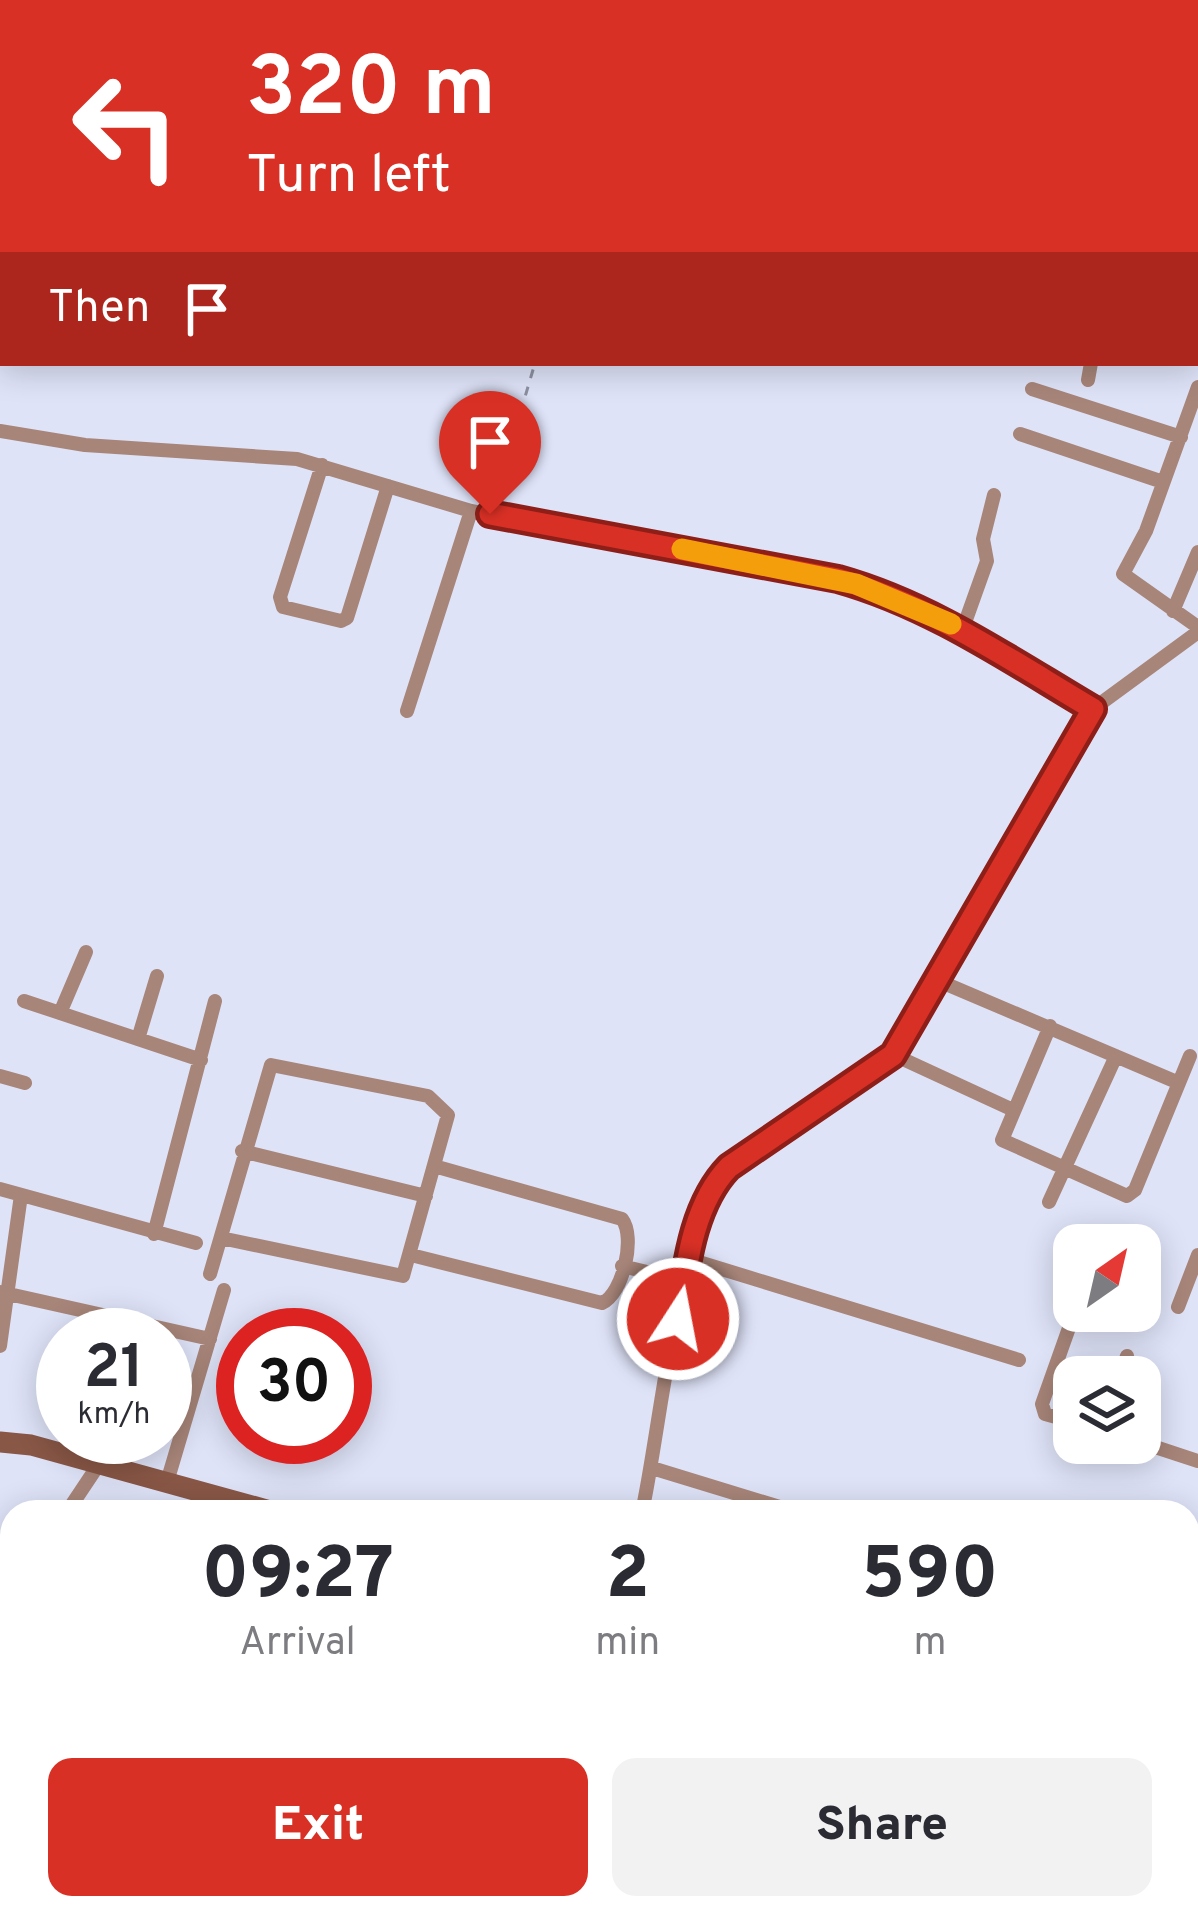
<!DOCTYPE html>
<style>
:root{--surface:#fff;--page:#f2f2f3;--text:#2b2b33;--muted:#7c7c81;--accent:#d93025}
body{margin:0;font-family:Overpass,sans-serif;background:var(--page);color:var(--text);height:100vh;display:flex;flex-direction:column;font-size:45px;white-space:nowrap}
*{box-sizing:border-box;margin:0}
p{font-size:39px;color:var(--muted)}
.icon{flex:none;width:66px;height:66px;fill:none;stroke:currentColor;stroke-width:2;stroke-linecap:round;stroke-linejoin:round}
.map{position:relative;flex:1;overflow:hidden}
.side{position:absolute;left:0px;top:1500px;width:1200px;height:420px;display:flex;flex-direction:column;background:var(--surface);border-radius:36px 36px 0 0;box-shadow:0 6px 30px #0003}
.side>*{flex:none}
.hud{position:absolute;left:0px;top:0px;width:1200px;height:366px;box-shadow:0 6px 30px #0003;background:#d93025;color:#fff;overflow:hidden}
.needle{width:78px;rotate:34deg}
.fabs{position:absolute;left:1053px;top:1224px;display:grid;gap:24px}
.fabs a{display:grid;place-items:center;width:108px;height:108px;border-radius:24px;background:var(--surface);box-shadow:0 6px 30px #0003;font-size:60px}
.speed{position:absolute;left:36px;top:1308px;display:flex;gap:24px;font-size:60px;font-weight:700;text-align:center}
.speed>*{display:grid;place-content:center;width:156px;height:156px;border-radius:50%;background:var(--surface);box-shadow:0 6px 30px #0003;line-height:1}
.speed small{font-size:30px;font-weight:400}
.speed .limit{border:18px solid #d22;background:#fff;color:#111}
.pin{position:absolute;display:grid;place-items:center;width:102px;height:102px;color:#fff;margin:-123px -51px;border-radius:50% 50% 50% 0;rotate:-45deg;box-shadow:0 0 12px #0007}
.pin .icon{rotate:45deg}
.me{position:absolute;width:132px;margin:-66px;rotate:11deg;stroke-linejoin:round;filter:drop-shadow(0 0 9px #0008)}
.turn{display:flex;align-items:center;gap:42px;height:252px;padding:0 48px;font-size:54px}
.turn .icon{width:156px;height:156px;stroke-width:2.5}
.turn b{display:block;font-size:84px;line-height:102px}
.then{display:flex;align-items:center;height:114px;padding:0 48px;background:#0003;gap:24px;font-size:45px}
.eta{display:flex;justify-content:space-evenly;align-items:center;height:204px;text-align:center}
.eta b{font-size:72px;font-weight:800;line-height:84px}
.action{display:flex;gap:24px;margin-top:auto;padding:24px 48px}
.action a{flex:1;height:138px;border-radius:24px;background:var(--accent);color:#fff;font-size:48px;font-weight:800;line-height:138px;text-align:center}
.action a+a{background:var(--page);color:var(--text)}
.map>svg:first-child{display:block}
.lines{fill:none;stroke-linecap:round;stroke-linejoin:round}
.path{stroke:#8d909f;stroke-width:3;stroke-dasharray:9 9;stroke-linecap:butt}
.street{stroke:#a88579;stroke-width:14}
.secondary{stroke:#895746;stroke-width:21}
.route-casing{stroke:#8d1f18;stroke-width:30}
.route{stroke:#d93025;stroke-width:21}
.slow{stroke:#f59e0b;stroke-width:21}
</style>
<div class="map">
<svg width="1198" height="1920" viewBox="0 0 1198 1920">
<rect width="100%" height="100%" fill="#dfe3f8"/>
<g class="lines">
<path class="path" d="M495,499L535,363"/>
<path class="street" d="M993,0L1004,3
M35,3L37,0
M912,3L913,0
M1114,3V0
M0,58L3,51
M1197,65L1198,66
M1197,163L1198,164
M1197,293L1198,294
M1088,380L1091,363
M1198,387L1146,531L1123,574L1198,627
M1032,389L1181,437
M0,431L85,445L297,459L471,511L838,579L917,606L1093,709
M1020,434L1163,482
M322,465L280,597L283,607L341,621L347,618L388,486
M1173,611L1198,552
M962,631L987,561L983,539L994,495
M407,711L471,511
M939,981L1179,1083
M24,1001L201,1060
M60,1013L86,952
M1050,1026L1002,1140L1127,1196L1135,1190L1190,1056
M138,1039L157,976
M894,1055L1011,1109
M0,1076L25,1083
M242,1151L426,1196
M0,1189L196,1243
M1049,1202L1116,1056
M154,1234L215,1001
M411,1255L602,1303C623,1294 636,1237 622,1219L434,1166
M689,1259L1019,1360
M622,1266L684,1281
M210,1274L271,1065L428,1096L448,1115L403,1276L221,1238
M0,1292L210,1339
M1178,1307L1198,1255
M0,1346L21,1195
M1120,1377L1127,1356
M1074,1422L1045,1414L1042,1404L1075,1311
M1140,1442L1198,1461
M652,1468L796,1512
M167,1482L224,1290
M67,1512L99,1464
M642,1512C660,1432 679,1220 729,1167L894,1055L1093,709L1198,632
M0,1577L12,1583
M0,1611L12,1594
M1188,1690L1198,1692
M1188,1846L1198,1849
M300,1908L335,1920
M418,1920L425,1908
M551,1920L557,1908
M684,1920L691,1908
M803,1920L806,1908"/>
<path class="secondary" d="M0,1442L31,1445L274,1512
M1188,1751L1198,1754"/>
</g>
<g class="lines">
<defs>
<path id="route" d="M490,514L838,579C931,605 1010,660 1093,709L893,1055L729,1167C692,1205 686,1269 678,1319"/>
</defs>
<use href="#route" class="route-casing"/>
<use href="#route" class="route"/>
<path class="slow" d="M682,549L856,584L951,624"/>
</g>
</svg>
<div class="fabs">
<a><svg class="needle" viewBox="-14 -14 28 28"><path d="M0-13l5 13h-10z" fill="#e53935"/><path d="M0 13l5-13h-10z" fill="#7c7c81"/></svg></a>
<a><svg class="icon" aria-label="layers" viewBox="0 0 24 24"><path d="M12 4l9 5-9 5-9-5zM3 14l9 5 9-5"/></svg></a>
</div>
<div class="speed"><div>21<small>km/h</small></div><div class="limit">30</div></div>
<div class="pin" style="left:490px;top:514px;background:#d93025"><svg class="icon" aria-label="arrive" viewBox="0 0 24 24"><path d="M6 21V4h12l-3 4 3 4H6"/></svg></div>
<svg class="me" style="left:678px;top:1319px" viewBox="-20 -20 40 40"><circle r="17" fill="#d93025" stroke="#fff" stroke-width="3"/><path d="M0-11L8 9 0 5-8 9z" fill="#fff"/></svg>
<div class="hud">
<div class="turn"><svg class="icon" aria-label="left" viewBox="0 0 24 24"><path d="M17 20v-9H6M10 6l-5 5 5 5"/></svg><div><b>320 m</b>Turn left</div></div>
<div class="then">Then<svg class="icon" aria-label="arrive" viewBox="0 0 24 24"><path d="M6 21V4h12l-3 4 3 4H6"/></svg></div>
</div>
<section class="side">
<div class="eta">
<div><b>09:27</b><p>Arrival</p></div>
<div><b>2</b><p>min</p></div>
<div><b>590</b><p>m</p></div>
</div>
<div class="action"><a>Exit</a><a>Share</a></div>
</section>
</div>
